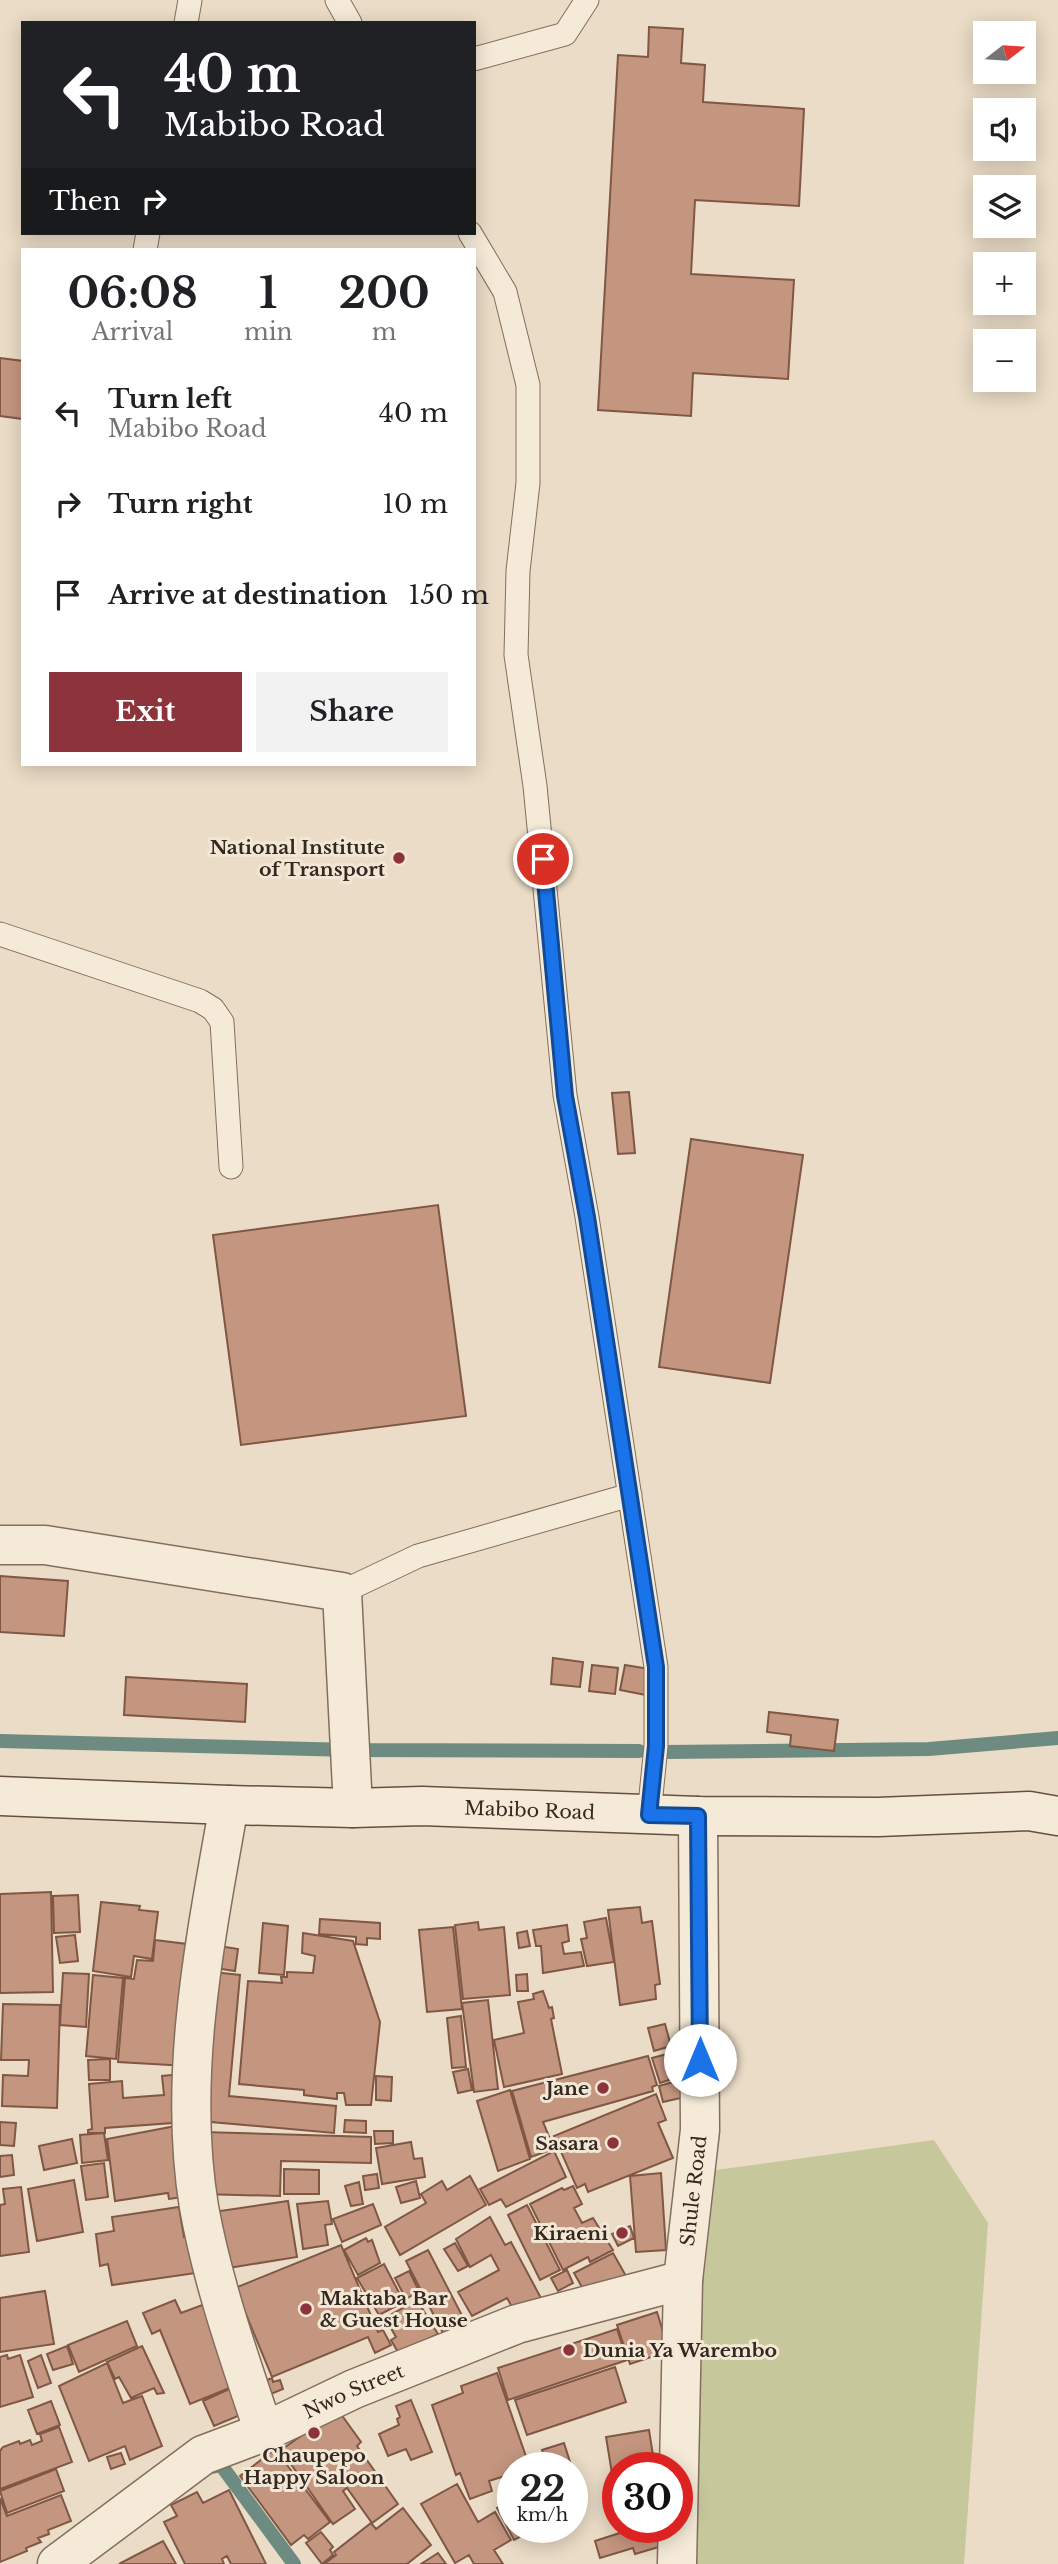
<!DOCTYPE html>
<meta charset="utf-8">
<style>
:root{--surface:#fff;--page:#f2f2f2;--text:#202124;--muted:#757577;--accent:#8d333c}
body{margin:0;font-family:"Libre Baskerville",serif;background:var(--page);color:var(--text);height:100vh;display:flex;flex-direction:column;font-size:26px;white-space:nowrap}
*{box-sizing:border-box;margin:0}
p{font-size:23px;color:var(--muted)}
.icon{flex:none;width:38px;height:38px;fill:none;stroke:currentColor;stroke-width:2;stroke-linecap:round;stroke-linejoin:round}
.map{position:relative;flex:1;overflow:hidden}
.side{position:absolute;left:21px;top:248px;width:455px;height:518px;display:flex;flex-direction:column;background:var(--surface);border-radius:0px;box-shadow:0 4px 18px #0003}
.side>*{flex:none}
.guide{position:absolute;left:21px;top:21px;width:455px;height:214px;border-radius:0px;box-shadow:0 4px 18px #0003;background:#202124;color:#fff;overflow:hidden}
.needle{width:46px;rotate:73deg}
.controls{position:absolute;left:973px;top:21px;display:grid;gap:14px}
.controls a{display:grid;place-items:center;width:63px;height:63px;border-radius:0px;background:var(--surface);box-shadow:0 4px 18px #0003;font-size:35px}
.speed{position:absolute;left:497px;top:2452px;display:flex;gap:14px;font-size:35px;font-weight:700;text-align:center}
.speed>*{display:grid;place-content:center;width:91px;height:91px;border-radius:50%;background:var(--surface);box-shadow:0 4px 18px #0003;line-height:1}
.speed small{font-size:18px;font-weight:400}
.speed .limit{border:10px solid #d22;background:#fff;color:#111}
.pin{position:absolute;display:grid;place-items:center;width:60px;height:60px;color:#fff;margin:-30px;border:4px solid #fff;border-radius:50%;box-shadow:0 2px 7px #0007}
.me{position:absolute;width:77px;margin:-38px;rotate:0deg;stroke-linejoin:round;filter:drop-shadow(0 0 5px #0008)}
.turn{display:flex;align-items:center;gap:24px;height:147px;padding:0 28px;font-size:32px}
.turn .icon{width:91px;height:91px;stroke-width:2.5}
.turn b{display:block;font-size:49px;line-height:60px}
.then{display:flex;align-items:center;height:66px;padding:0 28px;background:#0003;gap:14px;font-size:26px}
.eta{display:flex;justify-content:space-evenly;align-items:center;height:119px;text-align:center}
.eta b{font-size:42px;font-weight:800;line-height:49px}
.button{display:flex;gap:14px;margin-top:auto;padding:14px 28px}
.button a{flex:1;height:80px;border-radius:0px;background:var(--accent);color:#fff;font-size:28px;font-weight:800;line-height:80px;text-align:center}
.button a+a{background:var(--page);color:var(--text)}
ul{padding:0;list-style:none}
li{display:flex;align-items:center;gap:21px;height:91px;padding:0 28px}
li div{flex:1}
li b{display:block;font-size:26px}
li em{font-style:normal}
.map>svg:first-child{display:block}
.green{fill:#c6c79b}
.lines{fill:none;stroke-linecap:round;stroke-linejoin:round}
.stream{stroke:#6e8b81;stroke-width:14}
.building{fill:#c4967f;stroke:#805745;stroke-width:2}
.lane-casing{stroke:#836e5d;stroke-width:25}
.street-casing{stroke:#836e5d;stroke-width:41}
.secondary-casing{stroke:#654f40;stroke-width:41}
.lane{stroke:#f5ead8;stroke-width:23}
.street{stroke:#f5ead8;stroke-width:38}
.secondary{stroke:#f5ead8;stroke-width:38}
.route-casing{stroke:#114b97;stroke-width:18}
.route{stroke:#1a73e8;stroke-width:12}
.poi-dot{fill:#8d333c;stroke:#f2e7d5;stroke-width:2.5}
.labels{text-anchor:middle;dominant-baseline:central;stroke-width:6;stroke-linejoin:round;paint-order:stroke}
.poi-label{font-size:19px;font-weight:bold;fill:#352820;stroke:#f2e7d5;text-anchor:end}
.street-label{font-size:19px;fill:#352820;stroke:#f2e7d5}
</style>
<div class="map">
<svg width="1058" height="2564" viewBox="0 0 1058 2564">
<rect width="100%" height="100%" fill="#eadcc6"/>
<path class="green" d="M934,2140L988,2223L964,2564H672L716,2170Z"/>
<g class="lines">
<path class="stream" d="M0,1741L350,1750L639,1751
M667,1752L929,1749L1058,1738
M207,2468L221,2465L294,2564"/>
</g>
<path class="building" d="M649,27L683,29L681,63L705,65L703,102L804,109L799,206L695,200L691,274L794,280L788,379L693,373L691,416L598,410L618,55L648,57Z
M0,358L23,361V419L0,416Z
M629,1092L635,1153L618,1154L612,1093Z
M691,1139L803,1155L770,1383L659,1367Z
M438,1205L466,1416L241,1445L213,1235Z
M0,1576L68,1581L64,1636L0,1632Z
M553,1658L583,1662L580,1687L551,1684Z
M592,1665L618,1668L615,1694L589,1691Z
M625,1665L650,1669L646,1695L620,1690Z
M126,1677L247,1684L245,1722L124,1715Z
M769,1712L838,1720L834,1751L790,1746L791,1735L767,1732Z
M51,1892L53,1992L0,1993V1894Z
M78,1895L80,1932L54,1933L53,1896Z
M101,1902L140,1906L139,1910L158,1912L152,1959L134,1956L131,1977L93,1971Z
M640,1907L642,1923L652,1921L660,1984L655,1985L656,1999L620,2005L608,1910Z
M606,1918L614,1962L587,1966L581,1939L587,1938L584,1922Z
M320,1919L380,1923V1939L367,1938V1945L356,1944V1937L319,1934Z
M478,1922L479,1930L504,1927L510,1995L463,1999L455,1925Z
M263,1923L288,1926L284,1975L259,1973Z
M567,1925L569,1941L562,1943L564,1954L581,1952L584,1966L543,1973L541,1946H536L533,1930Z
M453,1927L462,2009L427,2012L419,1930Z
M527,1931L530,1946L519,1948L517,1933Z
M303,1933L353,1941L380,2022L371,2105H346L344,2093H337V2099L304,2095V2090L239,2084L248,1981L282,1983L281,1977H287V1972L313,1973L315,1956L302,1953Z
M75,1935L78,1961L60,1963L56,1937Z
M155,1940L195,1945L187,2066L118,2062L125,1978L134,1979L137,1960L153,1961Z
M219,1946L238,1949L235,1971L215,1968Z
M213,1972L240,1975L229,2096L336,2106L334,2133L200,2121Z
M63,1973L89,1974L86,2027L60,2025Z
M527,1974L528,1991H517L516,1975Z
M93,1975L123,1978L116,2059L86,2056Z
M543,1991L549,2008L552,2007L554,2018L551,2019L562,2074L504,2087L494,2040L524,2033L518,2002L534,1999L533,1994Z
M488,2000L498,2089L474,2092L462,2003Z
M3,2004L60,2005L57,2108L2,2106L3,2075L28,2076L29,2060H1Z
M461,2016L466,2067L452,2068L447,2018Z
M665,2024L671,2046L654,2051L648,2028Z
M671,2053L678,2077L660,2083L652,2058Z
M648,2056L657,2085L652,2087L653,2091L543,2122L554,2149L531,2157L512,2091Z
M110,2059V2080H89L88,2060Z
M468,2069L472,2090L458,2093L453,2072Z
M182,2074L186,2122L105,2128V2133H88V2130L92,2129L89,2084L122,2081L123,2098L164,2095L162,2076Z
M376,2076L392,2077L391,2101L376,2100Z
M680,2080L685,2097L663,2102L659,2086Z
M510,2090L530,2159L498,2171L477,2101Z
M656,2094L666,2120L658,2123L673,2158L588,2192L585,2184L577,2188L554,2136Z
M345,2120L366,2121V2133L344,2132Z
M0,2122L16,2123L14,2146L0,2145Z
M181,2125L191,2196L169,2199L168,2193L115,2201L107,2139Z
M374,2131H393V2143L375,2144Z
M202,2132L371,2137V2163L281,2161L280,2196L201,2194Z
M104,2133L108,2160L82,2163L80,2135Z
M72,2139L77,2163L44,2170L39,2146Z
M411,2142L414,2159L422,2158L425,2177L382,2184L376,2148Z
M554,2151L566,2177L506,2207L501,2199L489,2205L480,2189Z
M12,2155L14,2175L0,2177V2156Z
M104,2163L108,2197L86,2200L81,2166Z
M284,2169L319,2170V2194H284Z
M661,2173L666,2250L636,2252L630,2176Z
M377,2174L379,2188L365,2190L363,2176Z
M470,2176L486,2205L400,2255L385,2227L426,2203L421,2194L442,2181L447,2190Z
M74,2180L83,2232L37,2241L28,2189Z
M416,2181L420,2198L401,2203L396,2187Z
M359,2182L363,2204L351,2206L345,2186Z
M573,2186L582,2204L574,2208L582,2223L593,2218L613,2250L590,2262L588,2257L563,2270L530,2204L562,2188L564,2190Z
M21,2187L29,2252L0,2256V2205L5,2204L3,2189Z
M288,2201L297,2257L222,2269L213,2212Z
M328,2201L332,2224L325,2225L328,2245L303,2249L297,2204Z
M373,2204L381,2225L342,2242L333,2219Z
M527,2205L560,2270L540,2280L508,2215Z
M179,2207L184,2237L190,2235L196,2273L112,2285L108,2264L100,2266L96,2234L114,2231L112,2217Z
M490,2217L505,2245L511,2242L542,2300L516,2314L507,2298L472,2316L458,2292L499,2270L491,2255L470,2267L456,2239Z
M630,2226L634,2238L618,2246L612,2234Z
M366,2238L368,2242L372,2240L380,2263L358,2275L344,2250Z
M455,2243L468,2266L458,2271L444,2249Z
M341,2245L378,2332L383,2330L391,2345L375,2353L368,2337L272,2377L235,2288Z
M428,2250L468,2327L446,2339L406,2261Z
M613,2253L626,2276L587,2296L574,2273Z
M384,2264L404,2302L379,2315L357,2278Z
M567,2270L573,2283L558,2291L551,2278Z
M409,2271L419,2291L406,2299L395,2278Z
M45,2291L54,2344L0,2352V2298Z
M175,2300L181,2313L205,2304L237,2385L190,2404L160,2330L152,2334L143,2313Z
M417,2300L438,2334L399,2354L391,2340L396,2337L385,2318Z
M657,2312L669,2351L630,2364L617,2325Z
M127,2321L137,2346L79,2372L68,2345Z
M617,2329L627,2360L508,2400L498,2368Z
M67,2346L73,2364L53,2370L47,2354Z
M142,2346L164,2393L157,2394L154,2388L131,2398L119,2377L115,2379L107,2362Z
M7,2355L8,2359L20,2355L33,2397L0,2407V2357Z
M41,2355L51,2383L38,2388L28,2361Z
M107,2363L123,2403L142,2396L162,2446L130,2460L125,2446L89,2461L59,2386Z
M615,2367L626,2402L527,2435L515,2400Z
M497,2373L530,2468H513V2488L508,2475L489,2481L492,2491L470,2499L460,2473L456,2475L432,2405L463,2393L461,2386Z
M272,2378L273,2382L280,2380L283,2389L266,2396L261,2382Z
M238,2385L250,2411L214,2426L203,2401Z
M411,2400L432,2452L411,2460L406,2449L388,2456L379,2434L399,2425L397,2419L400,2417L396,2406Z
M51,2401L60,2425L37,2434L28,2410Z
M338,2410L361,2442L357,2446L398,2504L372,2523L347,2488L343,2491L355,2509L333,2524L281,2450Z
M59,2427L72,2462L0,2489V2451L3,2447L19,2441L20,2444L30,2440L32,2445L42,2441L40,2434Z
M649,2430L655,2468H618V2510L606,2437Z
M564,2443L572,2468H549L542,2450Z
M275,2449L330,2522L308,2539L304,2535L291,2545L240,2476Z
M121,2453L125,2464L111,2469L107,2457Z
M572,2468L584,2502L572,2506Z
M56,2469L64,2491L7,2513L0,2491Z
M457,2484L478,2522L495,2512L511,2540L494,2550L503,2564H474L469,2555L455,2563L421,2504Z
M229,2490L266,2564H231L227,2556L222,2559L224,2564H185L164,2522L177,2516L171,2505L197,2492L203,2503Z
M61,2495L71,2521L48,2530L49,2534L38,2538L41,2542L26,2548L27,2551L0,2562V2498L7,2516Z
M513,2499V2527H556L537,2537L533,2530L514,2540L497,2508Z
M403,2508L431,2545L407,2564H324L336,2555L334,2552L371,2523L376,2529Z
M625,2527H656L662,2546L635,2554L633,2548L600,2558L595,2541L626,2531Z
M321,2532L333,2547L330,2550L333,2555L322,2564L306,2543Z
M163,2541L176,2564H119Z
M438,2553L446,2564H421Z"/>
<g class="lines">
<defs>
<path id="lane" d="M337,0L350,23
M186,23L190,0
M474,59L565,34L587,0
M470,233L505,292L528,385V483L518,571L516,655L535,786L565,1095L587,1217L656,1667V1746L649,1815
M145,250L148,233
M0,934L200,1001L213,1009L222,1022L231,1167
M342,1592L418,1556L630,1495"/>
<g id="street">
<path d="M0,1545H45L342,1592L353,1808"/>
<path d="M229,1805C206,1936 177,2074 199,2207C213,2284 239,2357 264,2432"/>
<path id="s1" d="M57,2564L203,2455L264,2432L354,2389L517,2324L683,2280"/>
<path id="s2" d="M677,2564L683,2280L700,2130L698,1816"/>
</g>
<g id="secondary">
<path id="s3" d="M0,1796L229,1805L353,1808L422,1806L698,1816L878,1817L1029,1811L1058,1816"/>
</g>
</defs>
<use href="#lane" class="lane-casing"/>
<use href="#street" class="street-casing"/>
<use href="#secondary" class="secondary-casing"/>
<use href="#lane" class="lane"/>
<use href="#street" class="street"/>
<use href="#secondary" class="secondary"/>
</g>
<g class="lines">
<defs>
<path id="route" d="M543,859L565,1096L587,1217L656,1667V1746L649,1815L698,1816L700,2060"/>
</defs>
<use href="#route" class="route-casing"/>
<use href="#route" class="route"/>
</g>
<g class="poi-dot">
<circle cx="399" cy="858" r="7"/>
<circle cx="603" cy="2088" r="7"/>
<circle cx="613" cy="2143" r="7"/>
<circle cx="622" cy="2233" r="7"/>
<circle cx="306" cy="2309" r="7"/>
<circle cx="569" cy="2350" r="7"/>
<circle cx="314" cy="2433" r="7"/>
</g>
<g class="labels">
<g class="poi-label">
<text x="385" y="847">National Institute<tspan x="385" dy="22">of Transport</tspan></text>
<text x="589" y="2088">Jane</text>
<text x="599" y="2143">Sasara</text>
<text x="608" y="2233">Kiraeni</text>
<text x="320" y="2298" text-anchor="start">Maktaba Bar<tspan x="320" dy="22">&amp; Guest House</tspan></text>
<text x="583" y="2350" text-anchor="start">Dunia Ya Warembo</text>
<text x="314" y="2455" text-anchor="middle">Chaupepo<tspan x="314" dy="22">Happy Saloon</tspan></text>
</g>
<g class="street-label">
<text stroke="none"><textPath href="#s3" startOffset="530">Mabibo Road</textPath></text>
<text stroke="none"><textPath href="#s2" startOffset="374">Shule Road</textPath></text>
<text stroke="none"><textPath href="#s1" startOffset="346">Nwo Street</textPath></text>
</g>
</g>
</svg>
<div class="controls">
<a><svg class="needle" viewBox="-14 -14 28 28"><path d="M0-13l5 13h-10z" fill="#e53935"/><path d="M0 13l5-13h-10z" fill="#757577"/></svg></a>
<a><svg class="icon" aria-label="sound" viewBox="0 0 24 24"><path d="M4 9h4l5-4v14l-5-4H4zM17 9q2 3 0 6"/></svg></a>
<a><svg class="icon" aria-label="layers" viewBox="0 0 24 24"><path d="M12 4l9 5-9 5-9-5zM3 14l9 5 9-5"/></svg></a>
<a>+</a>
<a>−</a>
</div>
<div class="speed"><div>22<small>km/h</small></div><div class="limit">30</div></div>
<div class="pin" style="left:543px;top:859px;background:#d93025"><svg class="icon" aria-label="arrive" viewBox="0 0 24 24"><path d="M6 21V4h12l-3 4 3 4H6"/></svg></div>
<svg class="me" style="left:700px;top:2060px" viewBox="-20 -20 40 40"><circle r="19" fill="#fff"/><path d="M0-13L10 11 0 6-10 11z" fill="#1a73e8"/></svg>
<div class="guide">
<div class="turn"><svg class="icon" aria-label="left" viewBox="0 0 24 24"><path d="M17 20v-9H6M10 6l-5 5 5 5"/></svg><div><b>40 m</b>Mabibo Road</div></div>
<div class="then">Then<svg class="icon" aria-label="right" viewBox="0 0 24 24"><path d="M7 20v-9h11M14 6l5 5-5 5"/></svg></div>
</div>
<section class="side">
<div class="eta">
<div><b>06:08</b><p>Arrival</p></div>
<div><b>1</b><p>min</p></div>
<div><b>200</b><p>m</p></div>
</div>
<ul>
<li><svg class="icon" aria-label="left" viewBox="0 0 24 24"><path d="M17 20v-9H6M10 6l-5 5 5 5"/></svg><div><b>Turn left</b><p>Mabibo Road</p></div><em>40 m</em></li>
<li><svg class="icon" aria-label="right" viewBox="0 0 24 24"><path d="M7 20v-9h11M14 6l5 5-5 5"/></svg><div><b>Turn right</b></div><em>10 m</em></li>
<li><svg class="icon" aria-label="arrive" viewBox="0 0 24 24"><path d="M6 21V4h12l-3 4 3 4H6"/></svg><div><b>Arrive at destination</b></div><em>150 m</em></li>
</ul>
<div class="button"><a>Exit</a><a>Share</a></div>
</section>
</div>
